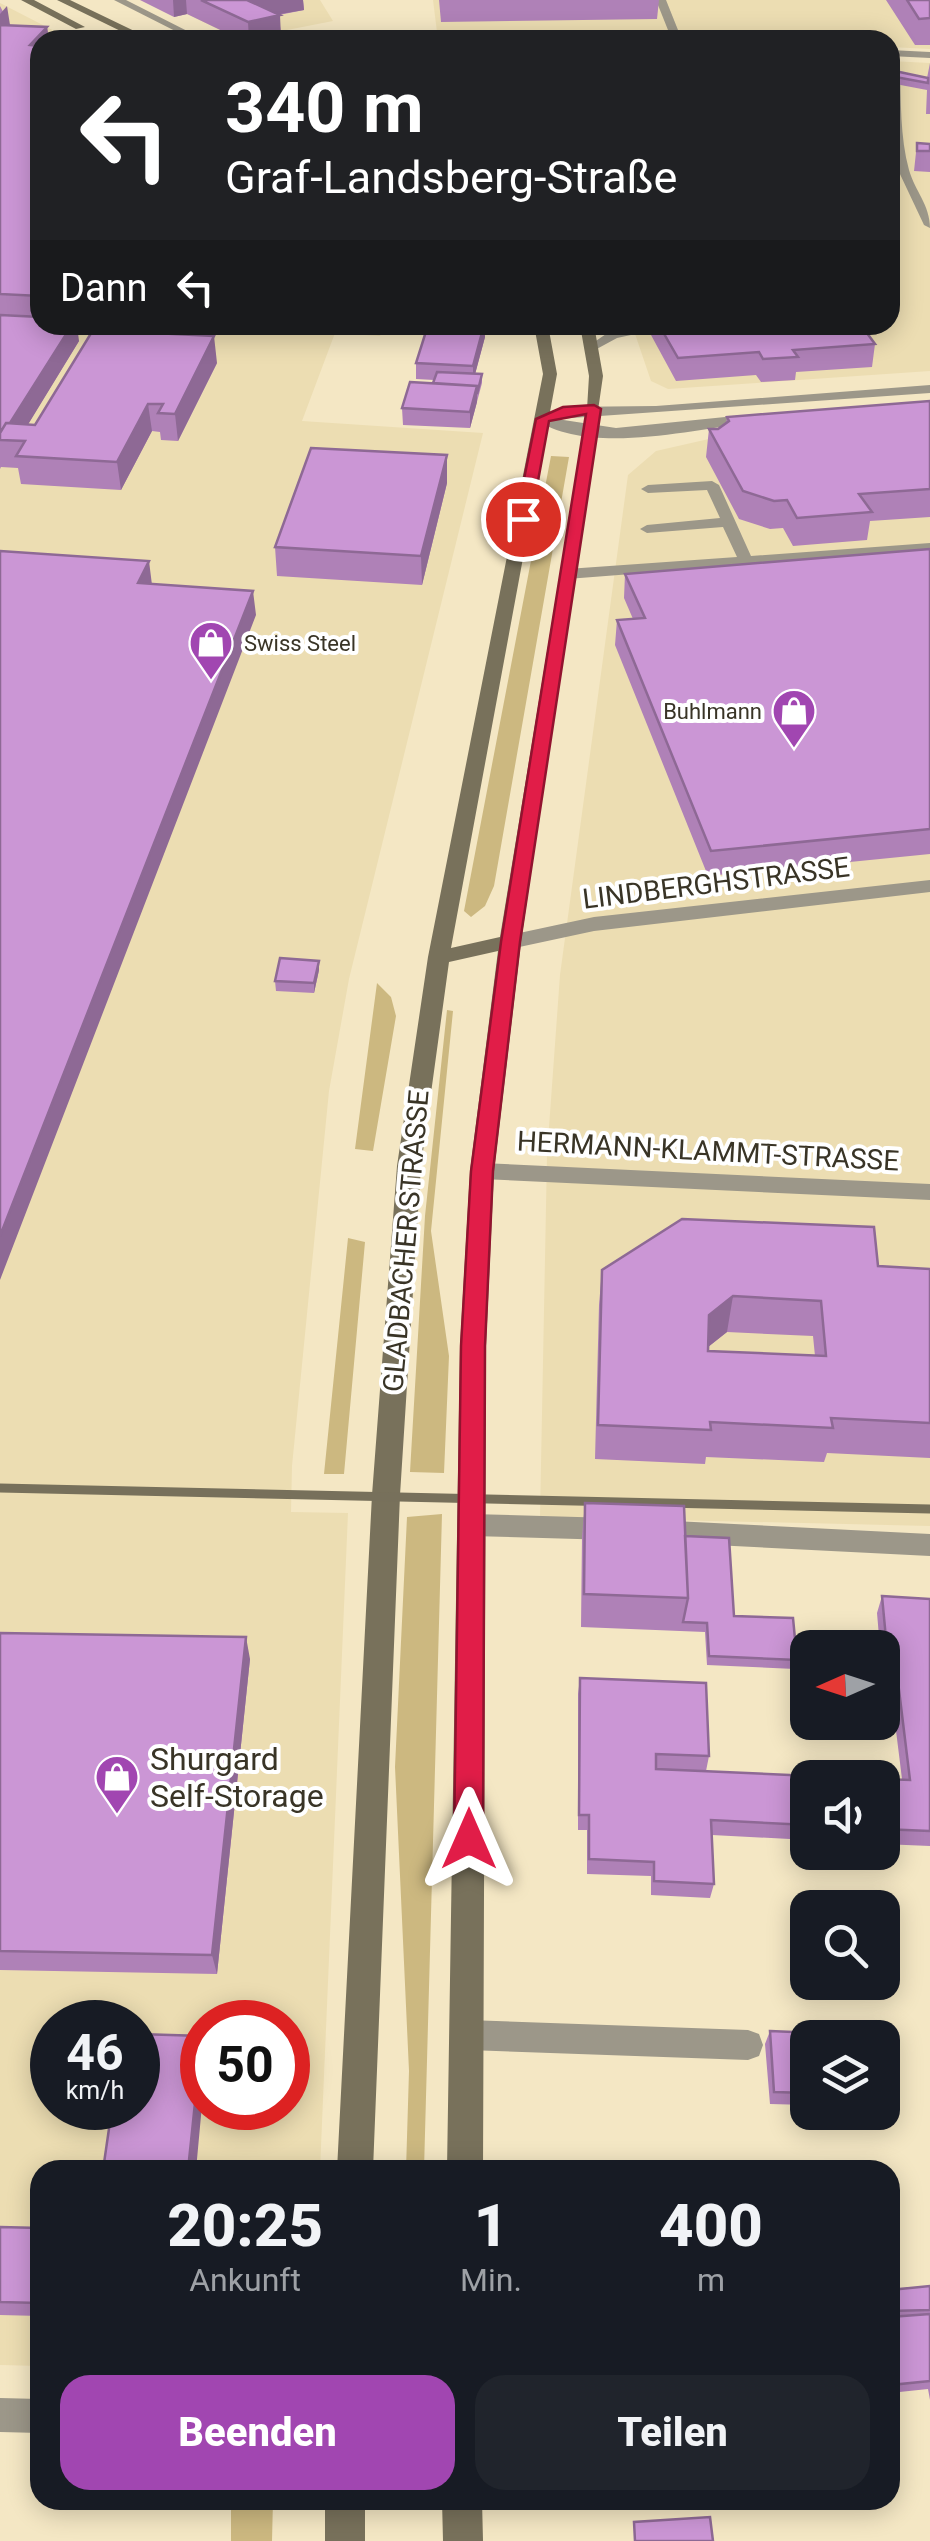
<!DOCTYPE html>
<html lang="de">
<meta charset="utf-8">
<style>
:root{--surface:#171b24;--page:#20242c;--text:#f1f3f6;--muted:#9ea1a6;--accent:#a146b1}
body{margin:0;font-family:Roboto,sans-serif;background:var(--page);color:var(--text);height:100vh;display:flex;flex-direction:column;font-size:38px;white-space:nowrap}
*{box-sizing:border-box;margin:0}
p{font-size:32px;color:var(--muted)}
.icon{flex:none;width:55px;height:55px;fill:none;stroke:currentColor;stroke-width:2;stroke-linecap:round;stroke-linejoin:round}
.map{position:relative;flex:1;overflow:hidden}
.panel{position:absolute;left:30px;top:2160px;width:870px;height:350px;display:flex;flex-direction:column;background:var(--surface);border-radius:30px;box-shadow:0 5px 25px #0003}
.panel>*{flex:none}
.banner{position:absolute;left:30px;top:30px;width:870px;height:305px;border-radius:30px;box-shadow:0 5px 25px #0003;background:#202124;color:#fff;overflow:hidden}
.needle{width:65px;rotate:267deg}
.tools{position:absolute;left:790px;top:1630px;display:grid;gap:20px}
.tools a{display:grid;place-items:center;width:110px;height:110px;border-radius:20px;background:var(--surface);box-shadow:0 5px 25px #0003;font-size:50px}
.speed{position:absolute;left:30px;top:2000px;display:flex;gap:20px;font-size:50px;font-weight:700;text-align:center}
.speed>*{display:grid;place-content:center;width:130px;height:130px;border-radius:50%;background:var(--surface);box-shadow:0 5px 25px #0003;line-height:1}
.speed small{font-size:25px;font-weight:400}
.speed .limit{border:15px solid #d22;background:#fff;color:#111}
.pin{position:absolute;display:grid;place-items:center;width:85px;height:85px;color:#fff;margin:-42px;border:5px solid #fff;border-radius:50%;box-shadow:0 2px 10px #0007}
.me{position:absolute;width:110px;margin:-55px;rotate:0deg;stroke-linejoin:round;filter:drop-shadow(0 0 8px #0008)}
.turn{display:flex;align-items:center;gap:35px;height:210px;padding:0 30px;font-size:45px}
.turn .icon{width:130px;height:130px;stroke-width:2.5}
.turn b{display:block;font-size:70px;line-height:85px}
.then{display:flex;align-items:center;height:95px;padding:0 30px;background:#0003;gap:20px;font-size:38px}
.eta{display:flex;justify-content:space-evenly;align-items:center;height:170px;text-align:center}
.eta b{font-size:60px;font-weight:800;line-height:70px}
.cta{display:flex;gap:20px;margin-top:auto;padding:20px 30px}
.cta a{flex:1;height:115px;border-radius:30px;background:var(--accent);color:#fff;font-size:40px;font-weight:800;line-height:115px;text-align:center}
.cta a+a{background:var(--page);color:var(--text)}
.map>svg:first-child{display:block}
.built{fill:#ecddb2;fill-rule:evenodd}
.green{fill:#ccb880}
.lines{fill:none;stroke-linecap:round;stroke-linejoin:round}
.service{fill:#9c9789;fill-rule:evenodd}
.minor{fill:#9c9789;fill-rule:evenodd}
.tertiary{fill:#9c9789;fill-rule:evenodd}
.secondary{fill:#78715b;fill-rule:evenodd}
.rail-far1{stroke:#77705b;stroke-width:4}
.rail{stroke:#77705b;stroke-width:9}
.wall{fill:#af81b7;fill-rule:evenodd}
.shaded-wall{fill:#8e6995}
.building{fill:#cb96d5;stroke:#8e6995;stroke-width:2.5;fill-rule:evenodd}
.route{fill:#e11d48;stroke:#92132f;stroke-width:2.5}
.labels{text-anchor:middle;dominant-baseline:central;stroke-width:8;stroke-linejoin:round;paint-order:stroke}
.far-poi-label{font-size:22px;fill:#393426;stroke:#fff;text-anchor:start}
.street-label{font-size:28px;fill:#393426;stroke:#fff}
.near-poi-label{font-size:32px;fill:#393426;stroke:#fff;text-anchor:start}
</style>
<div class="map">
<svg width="930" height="2541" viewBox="0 0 930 2541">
<rect width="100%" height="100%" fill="#f4e7c4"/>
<path class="built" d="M221,0H320L333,21L287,30L291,35L268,40H241L187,14Z
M433,0H930V49L890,47V40L437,32Z
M0,3L72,40H40V325H492L496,334L383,329L380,336L335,333L302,421L483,433L349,979L329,1091L292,1466L291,1512L348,1513L320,2170H40V2366L0,2365ZM52,2022H138V2108H52ZM202,2022H288V2108H202Z
M890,61L930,63V371L668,389L651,381L632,325H890Z
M930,410V1526L540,1517L547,1155L560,975L628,475L656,451L722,436Z"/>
<path class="green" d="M551,456L569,457L494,886L485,906L471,917L464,911Z
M377,983L391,997L396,1016L373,1151L355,1149Z
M447,1010L453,1011L431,1231L449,1356L444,1473L410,1472L425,1216Z
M348,1238L365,1242L344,1474H324Z
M442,1514L424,2170H406L409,2071L395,1767L407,1517Z
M231,2500H273L272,2541H231Z"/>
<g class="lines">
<path class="service" d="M114,0H126L205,40H193Z
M656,0H666L682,40H672Z
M327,32L339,40H295Z
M890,64L900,67C901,101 900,137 909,170C915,191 930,205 930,228L924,225L899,172L891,115Z
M649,325H677L617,338L593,351L587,347L609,332Z
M712,481L719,485L751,556L930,543V551L567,579L559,574L567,569L737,557L723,527L647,533L640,529L647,525L720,518L707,490L648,493L641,489L648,485Z
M482,1163L930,1184V1200L482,1179L471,1171Z
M471,1514L612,1518L621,1521L625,1529L621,1537L612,1540L471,1536L462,1533L458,1525L462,1517Z
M654,1520L930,1534V1556L654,1542L645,1539L641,1531L645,1523Z
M468,2020L748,2030L759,2034L763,2045L759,2056L748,2060L468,2050L457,2046L453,2035L457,2024Z
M0,2398L40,2399V2433L0,2432Z"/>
<path class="minor" d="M930,385V393L557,419L616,428L745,415L752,419L745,423C689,431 584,455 536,419L563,407L656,406Z
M930,880V892L594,931L510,949L499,942L510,935L594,917Z"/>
<path class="tertiary" d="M477,34L596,37L601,40H405Z
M890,50L930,52V58L890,56Z"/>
<path class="secondary" d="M21,0H34L85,27L76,29Z
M57,0H70L153,40H139Z
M534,325H548L557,374L451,948L500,937L587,409L589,376L580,325H594L603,376L521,942L494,1171L486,1346L483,2170H447L460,1346L470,1171L498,951L449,962L421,1166L400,1495L373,2170H337L372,1495L397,1166L428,957L543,374Z
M325,2500H365V2541H325Z
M442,2500H482L483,2541H443Z"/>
<path class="rail-far1" d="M387,325L457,329"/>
<path class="rail" d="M0,1488L930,1509"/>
</g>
<path class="wall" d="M140,0H303L304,10L279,15L281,37L268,40H241L187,14L174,17Z
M439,0H659L657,19L441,22Z
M886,0H930V45H915Z
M0,6L10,25L47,27L49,40H40V325L79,341L28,424L35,425L217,363L178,441L161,440L160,432L152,431L121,490L21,484L18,468L1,467L0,469Z
M930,63V114H926L927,90L890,83V70L927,78Z
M917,143L930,144V172L914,171Z
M428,325H485V337L475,374H482V383L470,428L403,425L402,408L433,383L434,380L416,379V363Z
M652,325H861L875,344L872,367L796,372L795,380L761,382L756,375L676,381L651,335Z
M930,401V517L870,521L867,540L793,546L783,528L770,529L739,519L706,457L709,429H718L726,423L727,417Z
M447,483L422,585L277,576L275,547Z
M930,549V854L708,876L615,645L617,620L633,619L624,598L625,574Z
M319,970L314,993L276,991L275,981Z
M878,1266L930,1269V1458L827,1453L824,1462L706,1457L705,1464L595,1459L599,1305L602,1270ZM727,1332L813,1336L815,1356L708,1351V1347Z
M585,1503L685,1536L734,1616L797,1660L795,1669L707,1665L705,1632L581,1627L582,1536Z
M882,1596L930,1599V1846L882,1844V1779H902L888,1666H882V1648H880L877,1613Z
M0,1633L250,1659L217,1974L0,1970Z
M580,1678L709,1756L706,1771L808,1778V1840L712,1835L714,1884L710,1898L651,1895V1876L587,1874V1830H578V1694Z
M770,2031L887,2036L893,2097L887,2109H882V2038H808V2105L770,2104L765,2044Z
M0,2227L40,2228V2316L0,2315Z
M930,2286V2400L928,2389L890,2393V2317L916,2315L890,2316V2290Z"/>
<path class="shaded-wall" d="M173,0H186L187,14L174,17Z
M244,0H303L304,10L246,20Z
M7,6L10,25L0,36V14Z
M280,15L281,37L268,40H249L248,22Z
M47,27L49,40H40V56L30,45Z
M72,325H77L79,341L18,441L0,440Z
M484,325L485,337L473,382V366Z
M214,336L217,363L178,441L175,414Z
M477,386V402L470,428V412Z
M148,404L152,431L121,490L117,462Z
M447,455V483L422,585L421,556Z
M149,561L152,585L138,583Z
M253,591L256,615L0,1280V1236Z
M319,961V970L314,993V983Z
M733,1296L727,1332L703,1351L709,1315Z
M246,1637L250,1659L217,1974L212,1955Z
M202,2036V2105L196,2170H188Z"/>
<path class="building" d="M201,0H247L280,15L248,22Z
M907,0H930V18L919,19Z
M0,25L47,27L30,45L40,46V296L0,294Z
M890,70L928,78V83L890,76Z
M917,143L930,144V151H917Z
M0,315L40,317V325H72L10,423H6L0,433Z
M428,325H484L473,366L416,363Z
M659,325H861L875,344L793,350L798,357L763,359L759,352L678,358Z
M93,330L214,336L175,414L158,413L163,404H148L117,462L16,456L25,441L0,440V433L6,423L35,425Z
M437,372L482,374L477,394V386L433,383Z
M410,382L477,386L470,412L402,408Z
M930,401V489L859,494L872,512L797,518L787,500L774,501L743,491L709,429H718L729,421L727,417Z
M311,448L447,455L421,556L275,547Z
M930,549V829L711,851L617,620L645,618L625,574Z
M0,551L149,561L138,583L253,591L0,1236Z
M280,958L319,961L314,983L275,981Z
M682,1219L874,1227L878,1266L930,1269V1423L831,1418L833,1428L710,1422L711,1430L598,1425L602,1270ZM733,1296L821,1301L826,1356L708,1351L709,1315Z
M585,1503L684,1506L688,1598L584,1594Z
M685,1536L729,1538L734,1616L793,1618L797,1660L709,1656L707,1623L683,1622L688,1598Z
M882,1596L930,1599V1831L882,1829V1779L910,1780L894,1649H887Z
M0,1633L246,1637L212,1955L0,1951Z
M580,1678L706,1683L709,1756L656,1754V1769L857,1778H808V1825L711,1820L714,1884L654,1881V1862L589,1859V1815H579Z
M770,2031L887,2036L893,2097L882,2096V2038H808V2093L774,2092Z
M138,2034L202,2036L188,2170H103L112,2108H138Z
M0,2227L40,2228V2303L0,2302Z
M930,2286V2310L890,2311V2290Z
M930,2314V2381L890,2385V2317Z
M710,2517L713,2541H635L634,2522Z"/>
<path class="route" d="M594,405L601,409L520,942L493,1171L485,1346L483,1839L479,1848L469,1853L459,1848L454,1839L461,1346L471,1171L501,942L586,414L549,421L531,519L523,523L516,519L536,419L563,407Z"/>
<defs>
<symbol id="shop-pin" viewBox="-11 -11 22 30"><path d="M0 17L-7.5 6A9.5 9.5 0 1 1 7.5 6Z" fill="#a146b1" stroke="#fff"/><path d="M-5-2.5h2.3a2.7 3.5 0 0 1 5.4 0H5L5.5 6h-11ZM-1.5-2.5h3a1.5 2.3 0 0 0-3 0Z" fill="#fff"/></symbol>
</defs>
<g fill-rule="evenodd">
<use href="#shop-pin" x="186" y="618" width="50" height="68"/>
<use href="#shop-pin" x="769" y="686" width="50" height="68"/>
<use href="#shop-pin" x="92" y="1752" width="50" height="68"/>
</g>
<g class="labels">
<g class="far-poi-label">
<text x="244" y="643">Swiss Steel</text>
<text x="762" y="711" text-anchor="end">Buhlmann</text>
</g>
<g class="street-label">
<text transform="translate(716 883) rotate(-7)">LINDBERGHSTRASSE</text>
<text transform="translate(708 1151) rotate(3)">HERMANN-KLAMMT-STRASSE</text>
<text transform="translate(406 1241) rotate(-85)">GLADBACHER STRASSE</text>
</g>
<g class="near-poi-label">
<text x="150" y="1759">Shurgard<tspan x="150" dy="37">Self-Storage</tspan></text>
</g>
</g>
</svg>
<div class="tools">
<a><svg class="needle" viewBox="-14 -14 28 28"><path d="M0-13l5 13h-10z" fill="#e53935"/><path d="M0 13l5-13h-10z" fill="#9ea1a6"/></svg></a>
<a><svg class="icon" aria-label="sound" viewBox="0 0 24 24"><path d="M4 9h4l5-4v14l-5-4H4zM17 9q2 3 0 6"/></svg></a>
<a><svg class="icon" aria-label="search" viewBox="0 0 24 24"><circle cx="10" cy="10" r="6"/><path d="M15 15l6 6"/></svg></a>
<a><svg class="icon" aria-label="layers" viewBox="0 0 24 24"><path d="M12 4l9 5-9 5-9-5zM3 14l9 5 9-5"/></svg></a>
</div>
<div class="speed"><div>46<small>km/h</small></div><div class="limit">50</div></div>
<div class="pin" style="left:523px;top:519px;background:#d93025"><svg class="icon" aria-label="arrive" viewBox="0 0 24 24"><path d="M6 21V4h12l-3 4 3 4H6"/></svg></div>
<svg class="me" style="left:469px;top:1839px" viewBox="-20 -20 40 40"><path d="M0-17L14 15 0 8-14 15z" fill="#e11d48" stroke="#fff" stroke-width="4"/></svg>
<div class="banner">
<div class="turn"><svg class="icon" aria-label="left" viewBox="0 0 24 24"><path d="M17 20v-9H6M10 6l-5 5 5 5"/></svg><div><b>340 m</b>Graf-Landsberg-Straße</div></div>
<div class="then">Dann<svg class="icon" aria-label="left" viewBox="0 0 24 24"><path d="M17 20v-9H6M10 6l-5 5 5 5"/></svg></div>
</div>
<section class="panel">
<div class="eta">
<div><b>20:25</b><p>Ankunft</p></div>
<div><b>1</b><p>Min.</p></div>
<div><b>400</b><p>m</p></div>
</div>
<div class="cta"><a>Beenden</a><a>Teilen</a></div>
</section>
</div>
